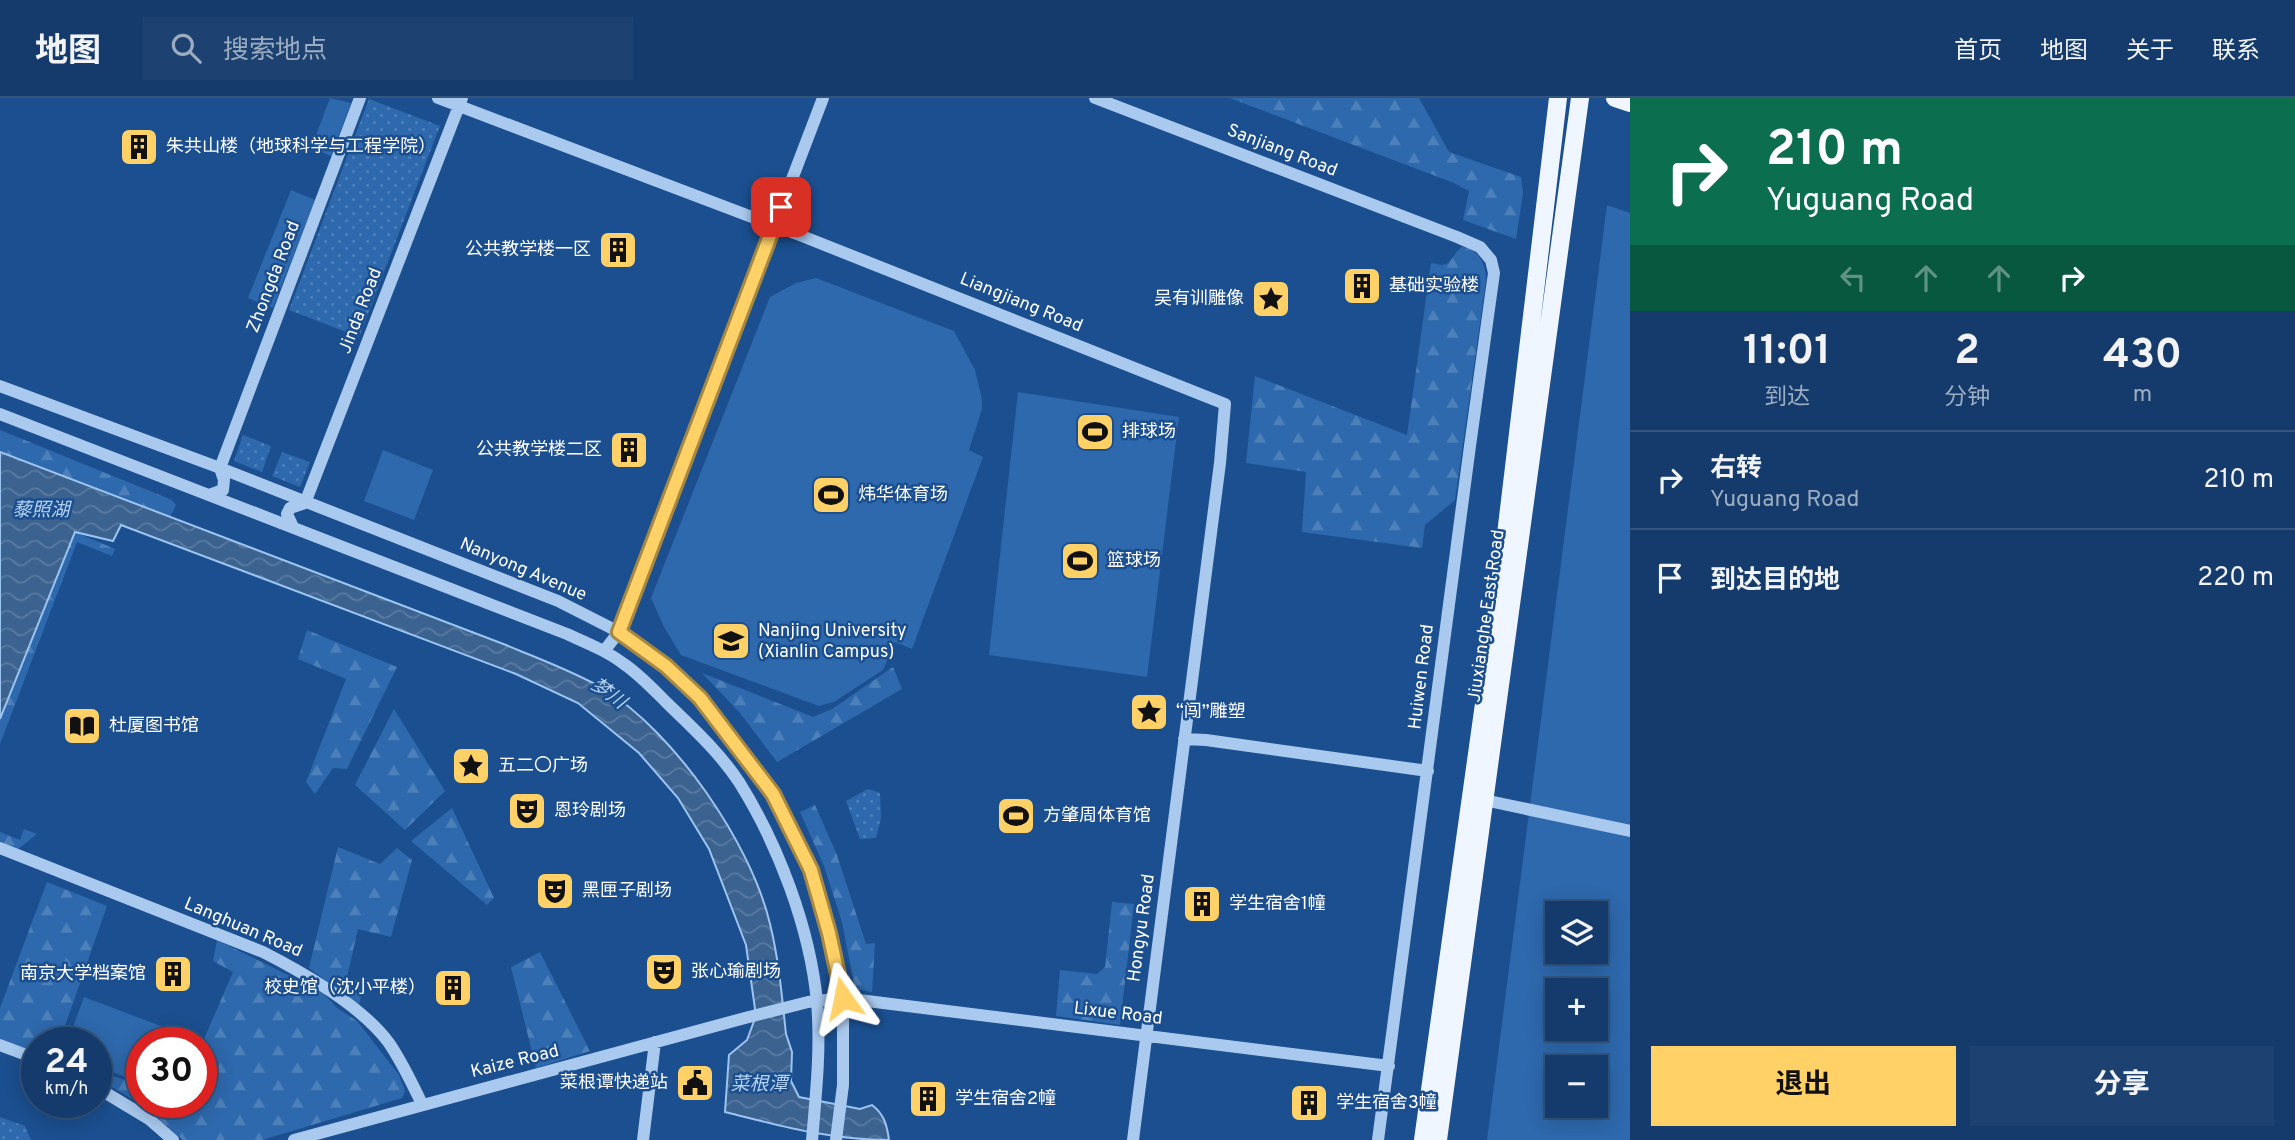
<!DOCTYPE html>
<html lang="zh">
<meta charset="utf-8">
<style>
:root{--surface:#143b6b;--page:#1d4271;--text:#f1f3f6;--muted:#9dadc1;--line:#33557e;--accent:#ffd166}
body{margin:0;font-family:Overpass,"Noto Sans SC",sans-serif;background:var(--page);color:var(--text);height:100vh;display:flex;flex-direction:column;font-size:26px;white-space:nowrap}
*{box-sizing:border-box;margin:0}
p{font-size:23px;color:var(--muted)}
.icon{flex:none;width:38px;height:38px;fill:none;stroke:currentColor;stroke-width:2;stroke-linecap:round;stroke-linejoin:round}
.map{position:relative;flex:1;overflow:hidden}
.sheet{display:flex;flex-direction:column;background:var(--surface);width:665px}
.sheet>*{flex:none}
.hud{background:#0b6e4f;color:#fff;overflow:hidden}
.tools{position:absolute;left:1545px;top:803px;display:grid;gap:14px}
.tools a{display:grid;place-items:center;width:63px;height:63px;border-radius:0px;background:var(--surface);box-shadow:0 4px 18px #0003,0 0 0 2px var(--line);font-size:35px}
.speed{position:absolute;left:21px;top:929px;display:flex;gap:14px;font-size:35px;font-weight:700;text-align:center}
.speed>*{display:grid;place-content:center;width:91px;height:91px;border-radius:50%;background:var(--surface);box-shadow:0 4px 18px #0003,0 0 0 2px var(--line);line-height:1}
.speed small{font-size:18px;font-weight:400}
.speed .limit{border:10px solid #d22;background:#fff;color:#111}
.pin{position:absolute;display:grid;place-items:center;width:60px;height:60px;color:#fff;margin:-30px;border-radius:14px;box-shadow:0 4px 10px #0006}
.me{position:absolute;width:77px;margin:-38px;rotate:348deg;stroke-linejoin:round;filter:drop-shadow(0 0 5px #0008)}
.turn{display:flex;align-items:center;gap:24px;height:147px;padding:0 21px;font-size:32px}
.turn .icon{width:91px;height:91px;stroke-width:2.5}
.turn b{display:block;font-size:49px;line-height:60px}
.lanes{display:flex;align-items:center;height:66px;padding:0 21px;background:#0003;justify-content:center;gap:35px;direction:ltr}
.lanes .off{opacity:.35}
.eta{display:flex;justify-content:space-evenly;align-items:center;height:119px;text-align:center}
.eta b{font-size:42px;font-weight:700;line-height:49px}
.primary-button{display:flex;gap:14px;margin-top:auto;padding:14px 21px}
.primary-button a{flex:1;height:80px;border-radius:0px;background:var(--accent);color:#111;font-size:28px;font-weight:700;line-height:80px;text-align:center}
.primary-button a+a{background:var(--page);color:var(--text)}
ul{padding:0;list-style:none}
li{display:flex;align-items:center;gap:21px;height:98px;padding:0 21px;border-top:2px solid var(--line)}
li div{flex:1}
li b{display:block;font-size:26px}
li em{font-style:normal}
header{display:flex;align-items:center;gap:42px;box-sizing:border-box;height:98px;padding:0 35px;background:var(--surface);border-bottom:2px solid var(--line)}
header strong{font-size:33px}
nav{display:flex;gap:38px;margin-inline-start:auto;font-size:24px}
.search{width:490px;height:63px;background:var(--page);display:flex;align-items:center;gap:18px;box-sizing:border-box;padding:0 24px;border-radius:0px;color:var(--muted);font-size:26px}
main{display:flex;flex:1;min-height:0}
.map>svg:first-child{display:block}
.grass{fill:url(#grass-dots)}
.forest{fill:url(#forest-firs)}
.park{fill:#2e69ad;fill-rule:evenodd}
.water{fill:url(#water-waves);stroke:#9cc4f0;stroke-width:2}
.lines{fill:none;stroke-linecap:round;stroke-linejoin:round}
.minor{stroke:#a9c9ee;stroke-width:12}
.major{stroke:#f0f6ff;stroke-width:18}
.route-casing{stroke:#a68842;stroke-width:18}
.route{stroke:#ffd166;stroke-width:12}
.labels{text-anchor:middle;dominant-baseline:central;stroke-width:5;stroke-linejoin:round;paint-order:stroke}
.poi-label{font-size:18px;fill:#fff;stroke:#1b4f8f;text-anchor:start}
.street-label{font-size:18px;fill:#fff;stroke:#1b4f8f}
.water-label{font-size:19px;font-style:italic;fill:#b5d3f5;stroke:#1b4f8f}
</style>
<header>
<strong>地图</strong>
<div class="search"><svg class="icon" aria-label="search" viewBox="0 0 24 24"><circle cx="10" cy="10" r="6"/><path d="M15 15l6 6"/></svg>搜索地点</div>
<nav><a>首页</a><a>地图</a><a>关于</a><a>联系</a></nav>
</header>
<main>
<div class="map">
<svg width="1630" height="1042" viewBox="0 0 1630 1042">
<defs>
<pattern id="grass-dots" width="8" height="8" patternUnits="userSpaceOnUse" patternTransform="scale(1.75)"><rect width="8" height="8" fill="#2e69ad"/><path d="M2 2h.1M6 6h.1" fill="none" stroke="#4d80b9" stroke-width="1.8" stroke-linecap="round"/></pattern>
<pattern id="forest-firs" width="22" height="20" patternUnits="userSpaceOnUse" patternTransform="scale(1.75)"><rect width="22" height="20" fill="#2e69ad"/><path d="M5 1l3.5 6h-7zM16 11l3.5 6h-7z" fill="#4d80b9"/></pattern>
<pattern id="water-waves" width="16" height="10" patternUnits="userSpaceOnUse" patternTransform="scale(1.75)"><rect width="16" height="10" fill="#3c6290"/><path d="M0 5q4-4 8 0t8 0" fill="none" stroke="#597aa1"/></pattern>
</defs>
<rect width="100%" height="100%" fill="#1b4f8f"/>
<path class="grass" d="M369,1L440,28L359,239L289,212Z
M243,337L271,348L262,374L234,363Z
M282,354L310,364L300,389L272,378Z
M868,691L880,695L881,720L876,740L860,741L846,703Z
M0,1019L25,1028L31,1042H0Z"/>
<path class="forest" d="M1230,0H1419L1449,54L1521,79L1523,95L1516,141L1463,122L1469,93L1454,85Z
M1462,149C1480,152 1486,167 1486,183L1455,402L1425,427L1422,450L1302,434L1306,374L1246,365L1255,278L1407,337L1431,165C1455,171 1447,160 1462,149Z
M0,332L172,402L176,407L170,419L0,354Z
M75,434L115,451L112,458L77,444L0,646V621Z
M307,532L397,569L347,671L333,670L315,696L306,684L346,581L298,561Z
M893,569L902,591L777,664L740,615L702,575L813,619L832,611Z
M394,611L445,693L405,732L355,687Z
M815,707L837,757L866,846L875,845L872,894L855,891L842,824L824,768L800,714Z
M452,710L494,800L487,807L411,743Z
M24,731L37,736L18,751L0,744V734L20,742Z
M338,749L380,766L397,750L412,762L391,839L358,831L347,879L364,885L359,908L309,870Z
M47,784L107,808L59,945H37V956L0,941V910Z
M1112,804L1134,806L1120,927L1056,918L1060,872L1097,876L1105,869Z
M217,842L322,894L337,910L357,923L399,977L405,993L402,1000L262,1042H183L141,1006L96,980V972L142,988V1004H201V948L233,874L213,863Z
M540,854L590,953L536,970L511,869Z"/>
<path class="park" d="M330,0L351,5L331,58L311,50Z
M291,92L315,102L273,210L248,200Z
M1607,107L1630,115V1042H1487ZM1558,816H1596V854H1558ZM1558,892H1596V931H1558ZM1558,970H1596V1008H1558Z
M816,180L954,233L975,272L982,301V311L969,352L983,359L912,551L895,544L883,572L834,604L819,608L681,557L664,529L651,500L770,199L796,185Z
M1018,294L1179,319L1147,579L989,557Z
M383,352L433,372L414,422L364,403Z
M84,899L174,933L170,945H142V985L96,968V945H67Z"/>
<path class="water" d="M0,354L506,547C539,561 573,573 604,591C674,634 751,745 770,826C779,862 782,900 786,936L792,954L791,983L799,999L860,1011L872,1007C884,1016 887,1027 889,1042C830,1042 782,1028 725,1014L729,957L747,942L756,918L746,847L709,751L678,700L639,655L578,605L516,576L121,427L113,443L75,434L0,621Z"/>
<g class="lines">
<path class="minor" d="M438,0L802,138L1225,306L1220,365L1133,1042
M1095,0L1457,139L1480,149L1491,162L1494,175L1470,348L1378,1042
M0,288L220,370L558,503L619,534L666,568L700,600L773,696L811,772L829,835L843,900V987L836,1042
M0,316L567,536C587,545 607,553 624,566C640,577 654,592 667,605C692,629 720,655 739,684C778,746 810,830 817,904C821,950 816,996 812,1042
M212,396L223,392L224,382L220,370L360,0
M293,429L287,416L290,410L305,405L462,0
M604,553L619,534L823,0
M1184,641L1206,642L1428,673
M1484,702L1630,733
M0,750L263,854C304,875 362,908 389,945C402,964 412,985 422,1006
M0,947L37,961
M96,989L149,1021L173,1042
M294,1042L745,920L808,904L843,900L1389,968
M643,1042L655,944"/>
<path class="major" d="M1615,0L1630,5
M1423,1042L1496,520L1558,0
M1438,1042L1580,0"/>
</g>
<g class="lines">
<defs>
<path id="route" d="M781,109L619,534L666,568L700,600L773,696L811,772L829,835L843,900"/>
</defs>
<use href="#route" class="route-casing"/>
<use href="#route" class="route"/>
</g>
<defs>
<symbol id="building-square" viewBox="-11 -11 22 22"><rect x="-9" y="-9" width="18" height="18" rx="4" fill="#ffd166" stroke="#1b4f8f"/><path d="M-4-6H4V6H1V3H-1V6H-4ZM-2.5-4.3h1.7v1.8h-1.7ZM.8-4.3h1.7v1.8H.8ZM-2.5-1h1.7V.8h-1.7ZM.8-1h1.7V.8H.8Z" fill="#111"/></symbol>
<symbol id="sight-square" viewBox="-11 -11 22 22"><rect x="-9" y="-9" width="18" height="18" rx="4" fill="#ffd166" stroke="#1b4f8f"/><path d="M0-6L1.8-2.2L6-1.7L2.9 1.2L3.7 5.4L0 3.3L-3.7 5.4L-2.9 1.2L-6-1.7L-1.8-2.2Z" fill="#111"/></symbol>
<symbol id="stadium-square" viewBox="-11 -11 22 22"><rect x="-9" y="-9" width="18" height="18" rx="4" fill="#ffd166" stroke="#1b4f8f"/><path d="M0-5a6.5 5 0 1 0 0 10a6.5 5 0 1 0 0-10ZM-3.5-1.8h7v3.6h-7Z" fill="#111"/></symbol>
<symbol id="university-square" viewBox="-11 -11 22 22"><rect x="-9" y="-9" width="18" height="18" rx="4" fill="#ffd166" stroke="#1b4f8f"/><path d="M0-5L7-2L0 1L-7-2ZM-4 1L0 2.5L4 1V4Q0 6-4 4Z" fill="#111"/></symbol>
<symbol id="library-square" viewBox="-11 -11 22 22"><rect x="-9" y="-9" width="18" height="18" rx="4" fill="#ffd166" stroke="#1b4f8f"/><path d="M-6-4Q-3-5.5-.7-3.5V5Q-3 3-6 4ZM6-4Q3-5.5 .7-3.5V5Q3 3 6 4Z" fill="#111"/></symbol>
<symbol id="theatre-square" viewBox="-11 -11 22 22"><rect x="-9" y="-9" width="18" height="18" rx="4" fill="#ffd166" stroke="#1b4f8f"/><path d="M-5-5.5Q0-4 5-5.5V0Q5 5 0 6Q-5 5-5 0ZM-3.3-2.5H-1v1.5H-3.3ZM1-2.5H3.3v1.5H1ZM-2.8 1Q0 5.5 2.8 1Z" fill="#111"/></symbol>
<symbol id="civic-square" viewBox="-11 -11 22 22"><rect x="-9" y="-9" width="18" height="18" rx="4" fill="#ffd166" stroke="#1b4f8f"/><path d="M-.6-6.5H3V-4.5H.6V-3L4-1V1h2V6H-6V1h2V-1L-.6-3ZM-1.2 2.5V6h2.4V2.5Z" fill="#111"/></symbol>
</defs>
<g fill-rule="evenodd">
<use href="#building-square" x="117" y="27" width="44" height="44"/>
<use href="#building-square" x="596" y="130" width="44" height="44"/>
<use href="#building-square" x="1340" y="166" width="44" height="44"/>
<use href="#sight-square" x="1249" y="179" width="44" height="44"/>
<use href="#stadium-square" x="1073" y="312" width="44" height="44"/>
<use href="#building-square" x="607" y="330" width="44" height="44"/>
<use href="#stadium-square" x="809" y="375" width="44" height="44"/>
<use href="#stadium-square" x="1058" y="441" width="44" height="44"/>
<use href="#university-square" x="709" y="521" width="44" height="44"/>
<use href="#sight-square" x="1127" y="592" width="44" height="44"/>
<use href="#library-square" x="60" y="606" width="44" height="44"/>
<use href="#sight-square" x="449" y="646" width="44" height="44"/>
<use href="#theatre-square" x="505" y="691" width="44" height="44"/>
<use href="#stadium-square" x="994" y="696" width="44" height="44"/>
<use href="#theatre-square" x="533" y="771" width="44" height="44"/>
<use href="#building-square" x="1180" y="784" width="44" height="44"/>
<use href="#theatre-square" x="642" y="852" width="44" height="44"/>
<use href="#building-square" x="151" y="854" width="44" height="44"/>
<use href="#building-square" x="431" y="868" width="44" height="44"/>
<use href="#civic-square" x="673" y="963" width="44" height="44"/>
<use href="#building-square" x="906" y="979" width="44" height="44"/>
<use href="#building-square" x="1287" y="983" width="44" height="44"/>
</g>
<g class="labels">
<g class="poi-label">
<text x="166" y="49">朱共山楼（地球科学与工程学院）</text>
<text x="591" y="152" text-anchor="end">公共教学楼一区</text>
<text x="1389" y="188">基础实验楼</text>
<text x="1244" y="201" text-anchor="end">吴有训雕像</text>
<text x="1122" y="334">排球场</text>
<text x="602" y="352" text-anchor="end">公共教学楼二区</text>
<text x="858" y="397">炜华体育场</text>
<text x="1107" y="463">篮球场</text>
<text x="758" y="533">Nanjing University<tspan x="758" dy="21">(Xianlin Campus)</tspan></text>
<text x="1176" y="614">“闯”雕塑</text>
<text x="109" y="628">杜厦图书馆</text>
<text x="498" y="668">五二〇广场</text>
<text x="554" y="713">恩玲剧场</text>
<text x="1043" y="718">方肇周体育馆</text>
<text x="582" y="793">黑匣子剧场</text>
<text x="1229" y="806">学生宿舍1幢</text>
<text x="691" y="874">张心瑜剧场</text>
<text x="146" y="876" text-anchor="end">南京大学档案馆</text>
<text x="426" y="890" text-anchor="end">校史馆（沈小平楼）</text>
<text x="668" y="985" text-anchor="end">菜根谭快递站</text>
<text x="955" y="1001">学生宿舍2幢</text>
<text x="1336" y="1005">学生宿舍3幢</text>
</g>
<g class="street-label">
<text transform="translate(1282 53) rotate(21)">Sanjiang Road</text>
<text transform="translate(274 179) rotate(-69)">Zhongda Road</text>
<text transform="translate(1021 205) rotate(22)">Liangjiang Road</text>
<text transform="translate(361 213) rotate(-69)">Jinda Road</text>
<text transform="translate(523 472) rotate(23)">Nanyong Avenue</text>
<text transform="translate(1487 518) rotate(-82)">Jiuxianghe East Road</text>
<text transform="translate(1422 579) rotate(-83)">Huiwen Road</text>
<text transform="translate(243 830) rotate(23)">Langhuan Road</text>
<text transform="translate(1142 830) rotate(-82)">Hongyu Road</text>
<text transform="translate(1118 916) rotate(7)">Lixue Road</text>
<text transform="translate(515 964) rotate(-14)">Kaize Road</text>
</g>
<g class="water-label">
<text x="41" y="413">藜照湖</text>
<text transform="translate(608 596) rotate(36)">梦川</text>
<text x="759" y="987">菜根潭</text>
</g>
</g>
</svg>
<div class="tools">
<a><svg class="icon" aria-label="layers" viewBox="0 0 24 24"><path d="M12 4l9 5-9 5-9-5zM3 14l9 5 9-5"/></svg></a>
<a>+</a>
<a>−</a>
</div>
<div class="speed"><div>24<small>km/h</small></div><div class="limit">30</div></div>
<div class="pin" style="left:781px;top:109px;background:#d93025"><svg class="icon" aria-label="arrive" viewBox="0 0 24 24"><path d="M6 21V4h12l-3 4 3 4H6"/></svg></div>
<svg class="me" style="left:843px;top:900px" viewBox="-20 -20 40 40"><path d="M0-17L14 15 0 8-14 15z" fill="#ffd166" stroke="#fff" stroke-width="4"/></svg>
</div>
<section class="sheet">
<div class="hud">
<div class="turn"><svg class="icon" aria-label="right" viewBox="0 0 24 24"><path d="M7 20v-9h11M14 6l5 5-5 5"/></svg><div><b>210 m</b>Yuguang Road</div></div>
<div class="lanes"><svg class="icon off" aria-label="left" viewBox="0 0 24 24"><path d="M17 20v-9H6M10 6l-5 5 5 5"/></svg><svg class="icon off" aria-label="ahead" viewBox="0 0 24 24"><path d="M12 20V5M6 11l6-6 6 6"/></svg><svg class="icon off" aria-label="ahead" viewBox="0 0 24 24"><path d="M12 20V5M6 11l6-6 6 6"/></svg><svg class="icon" aria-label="right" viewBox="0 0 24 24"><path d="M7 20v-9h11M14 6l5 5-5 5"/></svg></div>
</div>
<div class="eta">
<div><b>11:01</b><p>到达</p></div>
<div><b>2</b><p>分钟</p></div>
<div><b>430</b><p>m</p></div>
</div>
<ul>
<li><svg class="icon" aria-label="right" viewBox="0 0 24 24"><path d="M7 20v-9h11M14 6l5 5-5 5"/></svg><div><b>右转</b><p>Yuguang Road</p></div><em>210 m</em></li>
<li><svg class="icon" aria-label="arrive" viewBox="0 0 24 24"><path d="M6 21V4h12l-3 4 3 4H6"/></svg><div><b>到达目的地</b></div><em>220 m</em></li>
</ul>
<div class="primary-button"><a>退出</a><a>分享</a></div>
</section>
</main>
